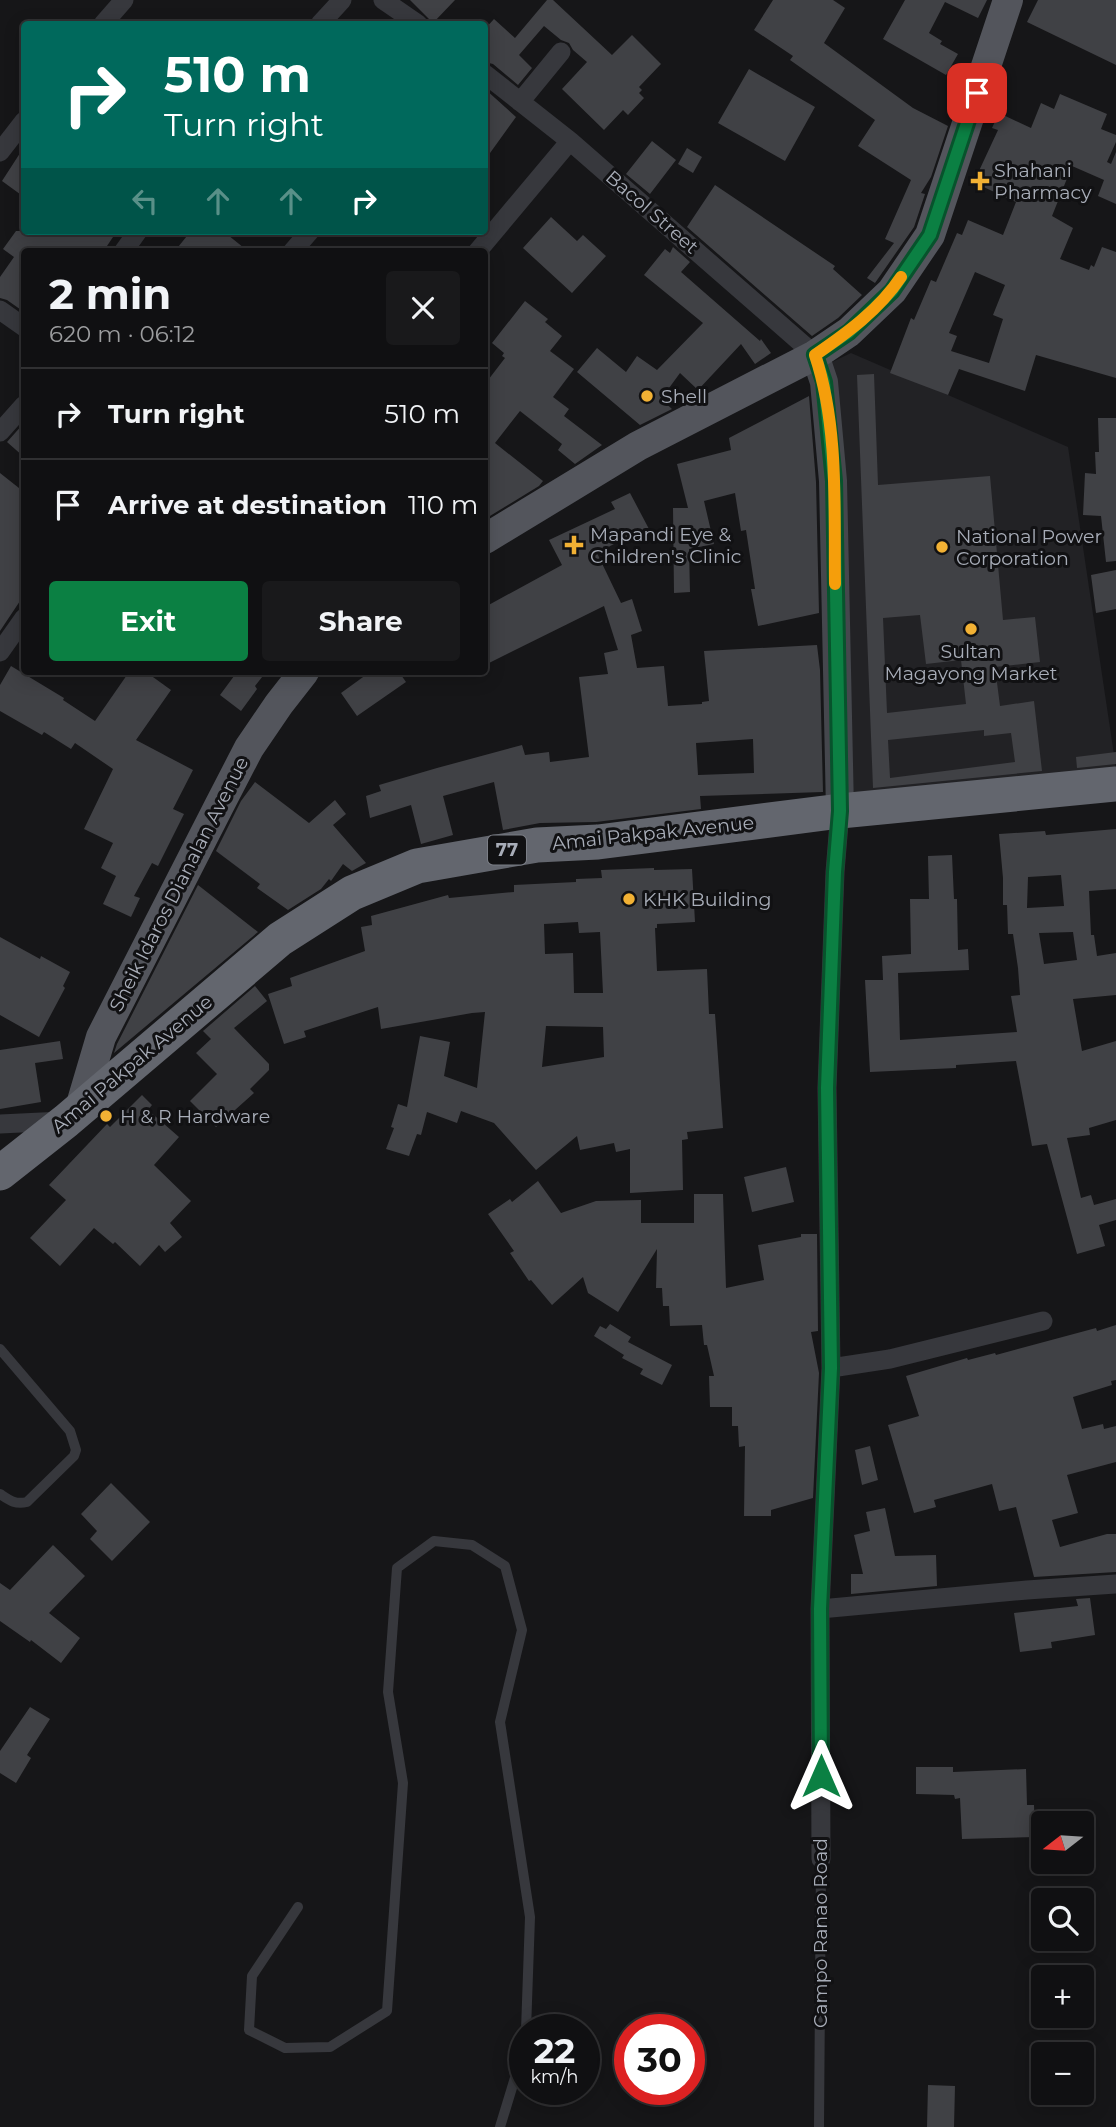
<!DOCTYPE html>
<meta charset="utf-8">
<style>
:root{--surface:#101012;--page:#19191b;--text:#f1f3f6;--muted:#9c9d9f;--line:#303032;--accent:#0b8043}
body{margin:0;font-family:Montserrat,sans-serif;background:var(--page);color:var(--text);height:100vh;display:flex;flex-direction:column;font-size:26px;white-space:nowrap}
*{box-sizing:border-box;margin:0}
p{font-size:23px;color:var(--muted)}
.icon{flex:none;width:38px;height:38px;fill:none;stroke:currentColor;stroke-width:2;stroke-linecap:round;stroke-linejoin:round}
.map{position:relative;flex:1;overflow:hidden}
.details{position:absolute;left:21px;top:248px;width:467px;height:427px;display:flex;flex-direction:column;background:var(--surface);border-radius:7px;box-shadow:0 4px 18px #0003,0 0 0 2px var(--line)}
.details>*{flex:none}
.guide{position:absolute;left:21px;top:21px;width:467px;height:214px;border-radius:7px;box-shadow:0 4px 18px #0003,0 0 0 2px var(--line);background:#00695c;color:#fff;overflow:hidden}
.needle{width:46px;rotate:253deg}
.fabs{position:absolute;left:1031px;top:1811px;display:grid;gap:14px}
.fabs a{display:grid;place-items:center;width:63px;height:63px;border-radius:7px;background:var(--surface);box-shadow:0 4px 18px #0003,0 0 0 2px var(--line);font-size:35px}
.speed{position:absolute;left:509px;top:2014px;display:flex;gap:14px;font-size:35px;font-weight:700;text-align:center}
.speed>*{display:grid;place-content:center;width:91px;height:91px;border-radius:50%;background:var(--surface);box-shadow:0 4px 18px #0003,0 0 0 2px var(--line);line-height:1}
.speed small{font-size:18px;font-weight:400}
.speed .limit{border:10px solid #d22;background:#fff;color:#111}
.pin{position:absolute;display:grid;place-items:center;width:60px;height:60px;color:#fff;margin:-30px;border-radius:14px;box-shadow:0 4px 10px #0006}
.me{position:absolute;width:77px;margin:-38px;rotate:0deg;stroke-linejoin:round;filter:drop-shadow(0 0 5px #0008)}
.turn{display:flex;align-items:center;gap:24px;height:147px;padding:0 28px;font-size:32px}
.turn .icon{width:91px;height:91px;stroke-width:2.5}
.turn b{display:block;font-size:49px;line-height:60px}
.lanes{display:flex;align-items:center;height:66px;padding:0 28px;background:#0003;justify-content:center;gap:35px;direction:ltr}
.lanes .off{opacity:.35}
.round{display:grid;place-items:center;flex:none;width:74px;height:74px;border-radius:7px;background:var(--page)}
.summary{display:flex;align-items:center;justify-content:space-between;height:119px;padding:0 28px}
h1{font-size:42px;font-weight:700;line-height:52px}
.cta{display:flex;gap:14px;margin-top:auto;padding:14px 28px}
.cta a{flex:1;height:80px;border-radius:7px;background:var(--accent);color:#fff;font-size:28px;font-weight:700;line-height:80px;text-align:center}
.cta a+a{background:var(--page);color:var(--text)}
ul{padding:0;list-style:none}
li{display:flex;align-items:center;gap:21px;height:91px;padding:0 28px;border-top:2px solid var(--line)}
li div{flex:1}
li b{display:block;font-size:26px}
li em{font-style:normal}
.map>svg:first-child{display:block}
.built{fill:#222225}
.building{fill:#404145;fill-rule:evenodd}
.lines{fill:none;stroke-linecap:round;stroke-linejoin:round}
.lane{stroke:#37383d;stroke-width:10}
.street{stroke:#37383d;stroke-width:19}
.secondary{stroke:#45474d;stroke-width:28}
.primary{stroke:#53555c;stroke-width:30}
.highway{stroke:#63666e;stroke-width:35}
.route-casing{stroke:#07532c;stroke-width:18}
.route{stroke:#0b8043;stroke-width:12}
.slow{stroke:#f59e0b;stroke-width:12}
.poi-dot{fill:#f2b134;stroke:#111113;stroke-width:2.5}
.labels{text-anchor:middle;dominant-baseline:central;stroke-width:6;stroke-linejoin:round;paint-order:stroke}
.shield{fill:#111113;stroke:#7b7e86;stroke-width:2}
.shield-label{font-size:18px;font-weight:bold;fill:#a8adb8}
.poi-label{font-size:19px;fill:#a8adb8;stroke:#111113;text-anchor:start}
.street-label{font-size:19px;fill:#a8adb8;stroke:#111113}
</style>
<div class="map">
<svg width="1116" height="2127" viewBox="0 0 1116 2127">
<rect width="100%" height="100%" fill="#161618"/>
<path class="built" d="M851,353L1068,447L1116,768L846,796L830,363Z"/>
<path class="building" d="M410,0H455L433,23Z
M547,0H553L612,55L632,35L661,64L639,87L642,90L639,93L644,98L628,115L623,110L604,130L562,89L587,62L573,50L569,43L561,40L544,26L519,55L532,68L518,85L493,64L485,62V29L494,19L515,38Z
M773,0H833L845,8L824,43L913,108L948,126L931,177L921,193L925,194L914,227L875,283L867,278L894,243L885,239L911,180L858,146L875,120L790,60L793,56L754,30Z
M905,0H987L978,18L945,2L929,33L942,41L940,44L958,54L946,75L883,39Z
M1038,0H1116V65L1027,22Z
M749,69L815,107L785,161L718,123Z
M485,89L516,117L485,160Z
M1060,94L1107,114L1101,129L1116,135V142L1107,162L1111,164L1116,152V204L1098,196L1104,180L1072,166L1052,216L1073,228L1060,259L1089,270L1091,265L1094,267L1102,247L1116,252V378L1036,355L1025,391L959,369L948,395L890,373L911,318L914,320L931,280L936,282L957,233L962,235L968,220L1003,235L1016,202L977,184L981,175L978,173L998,130L992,128L999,113L1031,128L1041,103L1054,109ZM975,272L1005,285L993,315L1003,319L989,363L951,351L957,336L949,333Z
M652,141L676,160L650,194L626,174Z
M24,147V197L2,181Z
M687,148L702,157L693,173L678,164Z
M715,185L835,266L833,269L862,295L838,318L812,336L687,227Z
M551,217L577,241L583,235L606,256L572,293L523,248Z
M16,231H117L103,252H24V312L7,300L0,298V277L14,257L3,249Z
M191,231H223L249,252H174Z
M673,247L690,262L681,272L760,341L761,339L771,353L755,364L741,344L698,390L680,373L661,399L672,409L640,425L577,372L597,348L626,372L637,356L657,370L703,323L644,275L665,249L670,253Z
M525,301L548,319L545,322L562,336L550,351L574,369L553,397L569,409L564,416L602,445L575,464L558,450L562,444L520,411L495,443L543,481L539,486L485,519V384L505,358L502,356L504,353L492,343Z
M874,374L878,485L990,476L1003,620L1035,617L1040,662L995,667L1000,706L1034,701L1042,771L873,788L857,375ZM920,615L926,664L961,660L966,704L887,713L883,618ZM984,730V736L1011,733L1015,762L890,778L888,740Z
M809,396L816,482L819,613L758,626L751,589H755L746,530L741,531L735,493L704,501L714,544L689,549L690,592L674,593L673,508H688L677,464L731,450L729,438Z
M1098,418H1116V561L1106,562L1101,516L1083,515L1085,473L1096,474L1095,452H1099Z
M24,423V457L7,442Z
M0,473L24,492V595L0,631Z
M630,493L649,529L630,539L629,536L597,553L621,603L632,599L642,631L631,635L637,668L664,666L668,706L702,704V702L709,701L704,651L817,645L820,670L823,792L700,796L701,809L596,822L540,823L503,830L494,782L443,796L453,835L421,844L411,805L370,818L366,796L381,791L379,785L437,768L522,745L525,755L549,752L550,762L589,757L579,677L608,674L604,653L618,650L604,606L485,665V607L562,565L549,540L615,509L611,502ZM753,739L754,773L698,775L696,743Z
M1116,570V609L1096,613L1091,575Z
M11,666L64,698L63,700L95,721L129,672H146L171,690L136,740L193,770L173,809L184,814L158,866L152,863L134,896L140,898L131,917L103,904L116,876L101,868L113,843L84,829L113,769L75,743L71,749L44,732L42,735L0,711V685Z
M237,672H266L255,686L257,689L241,711L220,695Z
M370,672H399L406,682L357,716L341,693Z
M1116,752V764L1077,768L1076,757Z
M255,782L309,823L335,800L346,814L333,825L366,863L352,871L343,864L331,881L329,879L321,889L288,910L257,888L260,884L216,851L241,801Z
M1116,829V889L1089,891L1091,935H1094L1097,956L1116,953V995L1073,999L1082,1051L1116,1041V1120L1089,1128L1090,1135L1067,1138L1081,1198L1091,1195L1094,1205L1116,1199V1220L1099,1225L1105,1246L1077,1254L1047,1144L1032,1146L1016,1061L956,1065V1068L870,1072L865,980H883L882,956L911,954L910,899H929L928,856L952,855L954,899H957L958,950L968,949L969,970L898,973L900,1040L1017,1032L1011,996L1020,995L1018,968L1013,934H1008L1007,905H1003V878L999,834L1045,831L1046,835ZM1061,875L1064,906L1027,908L1028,877ZM1073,932L1077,960L1044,964L1039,933Z
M654,868V870L692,869L695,922L657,924V928H655L657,971L707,969L709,1014H715L723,1128L687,1132L688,1139L682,1140L683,1190L630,1193V1149L616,1152L614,1143L580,1150L577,1136L536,1170L494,1123L461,1111L457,1123L427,1112L421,1135L417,1134L409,1156L386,1149L394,1128L391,1127L398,1104L407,1107L420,1036L450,1042L444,1076L477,1088L485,1012L472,1013L381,1029L378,1007L304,1031L306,1037L284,1044L268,994L292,986L290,978L365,951L361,927L372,925L371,916L448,895L449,898L514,892V885L576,882V879L602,878L601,870ZM578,922L579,933L600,932L603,993H574L573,953L545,954L544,924ZM546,1026L603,1027L604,1057L542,1067Z
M198,885L258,932L114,1053L117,1044Z
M0,937L40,959L41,956L70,972L63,986L65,988L39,1037L0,1015Z
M255,986L267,1001L234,1028L269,1064V1070L250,1089L254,1093L216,1127L190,1101L217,1074L196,1053L211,1039L203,1031Z
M60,1041L63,1059L35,1063L41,1102L0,1109V1050Z
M142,1095L152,1105L148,1110L179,1137L154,1165L191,1201L170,1223L182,1237L165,1252L159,1245L140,1266L115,1242L113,1244L94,1228L60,1266L30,1238L66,1200L49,1185L107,1124L110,1127Z
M786,1167L794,1202L752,1212L744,1177Z
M538,1181L561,1213L596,1201L641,1200V1223H694V1194H723L726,1288L764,1280L758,1245L801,1237V1234H817L818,1331L811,1332L819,1373L813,1498L771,1510V1516H744L745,1446L739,1447L738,1426H732V1407H710L709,1376H714L707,1345H704L702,1325L670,1326L669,1306H663L662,1288H656L657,1249L618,1312L588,1293L583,1277L552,1305L531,1280L529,1281L510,1253L514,1251L488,1214L510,1199L512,1202Z
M610,1324L631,1337L628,1342L672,1365L662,1385L640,1374L643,1369L622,1358L624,1355L594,1336L600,1326L606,1329Z
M1116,1325V1380L1111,1381L1112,1385L1073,1397L1082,1429L1103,1424L1104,1429L1116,1426V1462L1067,1475L1078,1513L1052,1520L1060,1547L1107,1534H1116V1572L1034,1577L1016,1507L999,1511L992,1484L934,1500L936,1507L914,1513L888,1425L919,1416L906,1376L967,1358L968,1360L995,1353L996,1355L1096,1328L1097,1331Z
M870,1446L878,1480L862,1485L855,1450Z
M111,1483L150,1522L112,1561L90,1539L97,1531L81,1514Z
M885,1508L895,1556L936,1555L937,1586L851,1594V1574H863L854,1535L870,1531L866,1512Z
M53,1545L85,1576L49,1613L80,1638L61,1663L31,1640L30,1642L0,1621V1583L10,1590Z
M1090,1598L1095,1635L1051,1642L1052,1648L1020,1652L1014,1613L1078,1606L1076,1599Z
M30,1707L50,1719L27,1755L31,1758L16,1783L0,1773V1751Z
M916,1767H953V1772L1026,1769L1027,1805H1034L1035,1837L962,1839L960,1798L955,1799L954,1795L916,1794Z
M928,2085L955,2086L954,2127H927Z"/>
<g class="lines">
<path class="lane" d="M0,1349L70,1431L76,1450L74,1456L27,1502C15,1505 9,1500 0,1494
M298,1907L252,1976L249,2030L285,2048L330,2047L387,2011L403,1783L388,1692L397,1568L434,1541L472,1545L505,1566L522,1630L500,1722L530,1917L526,2030
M500,2127L525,2045
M819,2127L821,1859"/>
<path class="street" d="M383,0L418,24
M103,24L124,0
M320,24L342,0
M485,74L570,141L815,355
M520,102L561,52
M0,152L24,121
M123,252L138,231
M292,252L310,231
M477,252L570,141
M0,310L24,327
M0,432L24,405
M0,652L24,618
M0,1124L62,1121
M831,1368L890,1359L1043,1321
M820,1609L1027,1590L1116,1584
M821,1859L820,1609L831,1368L827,1088L835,872L840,811"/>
<path class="secondary" d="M815,355L824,382L833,481L840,811"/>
<path class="primary" d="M485,539L638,446L815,355L849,332L892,291L930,235L1008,0
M80,1108L101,1037L219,806L249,748L279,704L304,672"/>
<path class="highway" d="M0,1173L66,1121L280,939L352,893L417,866L537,845L598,842L840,811L1116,784"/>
</g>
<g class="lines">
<defs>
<path id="route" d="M821,1776L820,1609L831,1368L827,1088L835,872L840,811L834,481L824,382L815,355L849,332L892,291L930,235L977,93"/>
</defs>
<use href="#route" class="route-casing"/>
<use href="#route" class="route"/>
<path class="slow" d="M835,584C834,509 839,427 815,355C847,333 879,310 901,277"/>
</g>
<g class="poi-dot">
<path d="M976.5 170.5h7v7h7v7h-7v7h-7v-7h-7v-7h7z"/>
<circle cx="647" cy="396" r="7"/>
<path d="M570.5 534.5h7v7h7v7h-7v7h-7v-7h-7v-7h7z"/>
<circle cx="942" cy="547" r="7"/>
<circle cx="971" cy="629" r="7"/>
<circle cx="629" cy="899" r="7"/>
<circle cx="106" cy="1116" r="7"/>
</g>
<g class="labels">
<rect class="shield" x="488" y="835.5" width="38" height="29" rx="5"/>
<g class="shield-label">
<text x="507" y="850">77</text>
</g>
<g class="poi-label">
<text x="994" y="170">Shahani<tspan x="994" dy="22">Pharmacy</tspan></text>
<text x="661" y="396">Shell</text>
<text x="590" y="534">Mapandi Eye &amp;<tspan x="590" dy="22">Children's Clinic</tspan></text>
<text x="956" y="536">National Power<tspan x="956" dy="22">Corporation</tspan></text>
<text x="971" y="651" text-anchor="middle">Sultan<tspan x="971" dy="22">Magayong Market</tspan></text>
<text x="643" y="899">KHK Building</text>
<text x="120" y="1116">H &amp; R Hardware</text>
</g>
<g class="street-label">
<text transform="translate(652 212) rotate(41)">Bacol Street</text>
<text transform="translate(653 833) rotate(-6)">Amai Pakpak Avenue</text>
<text transform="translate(179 884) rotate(-63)">Sheik Idaros Dianalan Avenue</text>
<text transform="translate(132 1064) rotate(-40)">Amai Pakpak Avenue</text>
<text transform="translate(820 1933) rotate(-90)">Campo Ranao Road</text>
</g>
</g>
</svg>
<div class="fabs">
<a><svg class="needle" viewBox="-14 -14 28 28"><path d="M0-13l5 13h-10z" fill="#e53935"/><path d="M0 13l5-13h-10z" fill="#9c9d9f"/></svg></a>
<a><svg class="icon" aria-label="search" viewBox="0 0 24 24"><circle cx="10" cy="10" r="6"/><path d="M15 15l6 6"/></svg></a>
<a>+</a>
<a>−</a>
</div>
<div class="speed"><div>22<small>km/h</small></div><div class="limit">30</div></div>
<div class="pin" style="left:977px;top:93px;background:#d93025"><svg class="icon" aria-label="arrive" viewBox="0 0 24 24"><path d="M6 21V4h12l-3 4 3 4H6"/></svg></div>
<svg class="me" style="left:821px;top:1776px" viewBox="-20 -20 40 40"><path d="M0-17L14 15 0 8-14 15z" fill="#0b8043" stroke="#fff" stroke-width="4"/></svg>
<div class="guide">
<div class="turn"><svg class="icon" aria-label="right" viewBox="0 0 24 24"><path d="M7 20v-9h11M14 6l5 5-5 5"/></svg><div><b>510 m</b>Turn right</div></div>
<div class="lanes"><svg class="icon off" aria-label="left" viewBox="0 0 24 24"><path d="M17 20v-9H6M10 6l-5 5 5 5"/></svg><svg class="icon off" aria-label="ahead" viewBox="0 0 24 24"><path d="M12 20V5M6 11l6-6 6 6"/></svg><svg class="icon off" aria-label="ahead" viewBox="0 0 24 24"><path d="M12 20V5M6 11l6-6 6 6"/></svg><svg class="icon" aria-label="right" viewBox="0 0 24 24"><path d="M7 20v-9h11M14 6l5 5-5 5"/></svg></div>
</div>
<section class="details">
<div class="summary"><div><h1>2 min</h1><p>620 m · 06:12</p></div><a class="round"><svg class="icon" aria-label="close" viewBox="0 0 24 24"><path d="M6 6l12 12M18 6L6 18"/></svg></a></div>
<ul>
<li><svg class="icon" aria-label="right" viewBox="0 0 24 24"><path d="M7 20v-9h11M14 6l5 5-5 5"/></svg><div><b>Turn right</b></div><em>510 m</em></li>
<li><svg class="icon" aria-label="arrive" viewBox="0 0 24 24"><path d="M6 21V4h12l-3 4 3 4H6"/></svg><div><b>Arrive at destination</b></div><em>110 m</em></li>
</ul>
<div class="cta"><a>Exit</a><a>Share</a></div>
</section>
</div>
